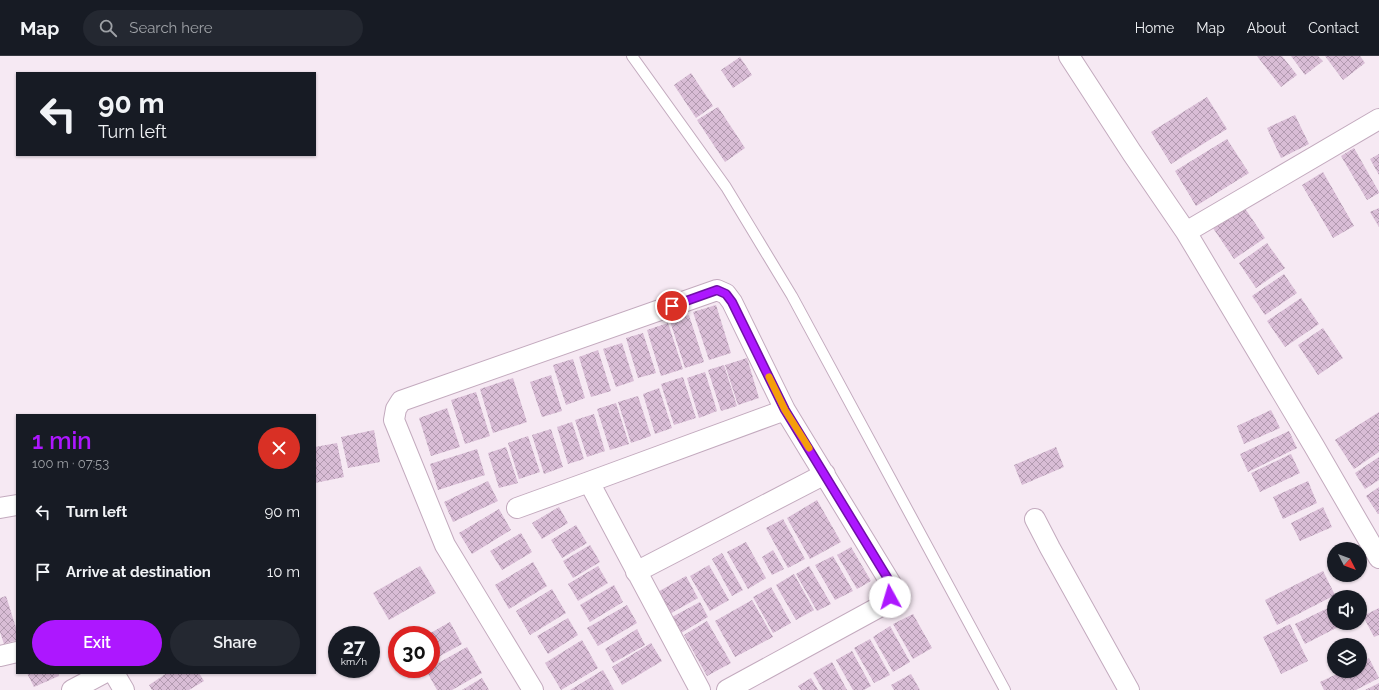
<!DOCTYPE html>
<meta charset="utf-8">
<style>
:root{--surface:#171b24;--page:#242831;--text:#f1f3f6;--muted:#9ea1a6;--line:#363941;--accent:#ad17ff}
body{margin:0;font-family:Raleway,sans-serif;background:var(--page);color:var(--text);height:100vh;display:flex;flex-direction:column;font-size:15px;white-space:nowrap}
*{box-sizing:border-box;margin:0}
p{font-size:13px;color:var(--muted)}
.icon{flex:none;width:22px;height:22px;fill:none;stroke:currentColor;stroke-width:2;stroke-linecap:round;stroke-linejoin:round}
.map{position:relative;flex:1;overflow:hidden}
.details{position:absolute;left:16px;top:358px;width:300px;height:260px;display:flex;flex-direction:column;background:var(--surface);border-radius:0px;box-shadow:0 1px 3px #0004}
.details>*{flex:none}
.hud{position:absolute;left:16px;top:16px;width:300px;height:84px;border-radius:0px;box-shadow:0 1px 3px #0004;background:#171b24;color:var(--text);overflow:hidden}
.needle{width:26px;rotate:132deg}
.buttons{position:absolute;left:1327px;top:486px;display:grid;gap:8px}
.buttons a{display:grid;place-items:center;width:40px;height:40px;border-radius:50%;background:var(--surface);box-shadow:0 1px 3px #0004;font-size:20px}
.speed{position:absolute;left:328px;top:570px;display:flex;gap:8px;font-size:20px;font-weight:700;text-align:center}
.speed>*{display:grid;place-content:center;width:52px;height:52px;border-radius:50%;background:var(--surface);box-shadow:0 1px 3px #0004;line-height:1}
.speed small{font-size:10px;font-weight:400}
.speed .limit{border:6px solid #d22;background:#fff;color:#111}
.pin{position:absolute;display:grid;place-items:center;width:34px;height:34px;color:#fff;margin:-17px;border:2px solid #fff;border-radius:50%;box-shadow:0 1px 4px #0007}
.me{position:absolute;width:44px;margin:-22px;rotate:354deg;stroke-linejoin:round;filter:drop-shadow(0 0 3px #0008)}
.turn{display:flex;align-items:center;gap:14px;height:84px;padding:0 16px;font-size:18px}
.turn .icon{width:52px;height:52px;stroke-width:2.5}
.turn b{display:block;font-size:28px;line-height:34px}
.round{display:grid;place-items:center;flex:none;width:42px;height:42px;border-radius:21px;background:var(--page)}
.summary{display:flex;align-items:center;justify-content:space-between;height:68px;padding:0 16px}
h1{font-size:24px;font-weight:600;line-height:30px;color:var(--accent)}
.action{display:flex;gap:8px;margin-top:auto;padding:8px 16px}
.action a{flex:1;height:46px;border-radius:24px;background:var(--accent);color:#fff;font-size:16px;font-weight:600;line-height:46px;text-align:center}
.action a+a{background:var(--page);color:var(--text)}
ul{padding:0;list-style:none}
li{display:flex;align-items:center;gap:12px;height:60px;padding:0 16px}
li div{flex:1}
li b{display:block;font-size:15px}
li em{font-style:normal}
header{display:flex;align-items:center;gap:24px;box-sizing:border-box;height:56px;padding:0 20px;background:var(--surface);border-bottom:1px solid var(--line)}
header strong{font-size:19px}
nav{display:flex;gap:22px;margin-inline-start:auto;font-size:14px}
.search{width:280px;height:36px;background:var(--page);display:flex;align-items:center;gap:10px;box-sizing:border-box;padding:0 14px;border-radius:22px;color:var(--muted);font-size:15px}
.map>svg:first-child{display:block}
.building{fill:url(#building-cross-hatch)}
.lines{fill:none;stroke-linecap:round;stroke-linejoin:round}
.lane-casing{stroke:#c3aabe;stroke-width:12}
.street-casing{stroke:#c3aabe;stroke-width:22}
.lane{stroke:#fff;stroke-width:10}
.street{stroke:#fff;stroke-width:20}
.route-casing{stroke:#700fa6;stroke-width:10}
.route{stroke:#ad17ff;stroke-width:7}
.slow{stroke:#f59e0b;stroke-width:7}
</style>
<header>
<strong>Map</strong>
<div class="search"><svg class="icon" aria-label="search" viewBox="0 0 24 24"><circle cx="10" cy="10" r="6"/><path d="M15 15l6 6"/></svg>Search here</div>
<nav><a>Home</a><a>Map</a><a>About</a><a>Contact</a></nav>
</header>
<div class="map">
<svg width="1379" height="634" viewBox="0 0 1379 634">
<defs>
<pattern id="building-cross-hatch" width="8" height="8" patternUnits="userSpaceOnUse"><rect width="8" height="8" fill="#d9bdd6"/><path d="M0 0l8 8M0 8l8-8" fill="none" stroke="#b29ab0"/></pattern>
</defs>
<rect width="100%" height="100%" fill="#f6e9f3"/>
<path class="building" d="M1257,0H1282L1297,19L1281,31Z
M1291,0H1318L1323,5L1305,19Z
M1325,0H1360L1365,7L1343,24Z
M740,1L752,19L733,32L721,14Z
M691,17L713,50L696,62L674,29Z
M1207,41L1227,73L1171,108L1151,76Z
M718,51L745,92L725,106L697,64Z
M1295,59L1309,88L1281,102L1267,72Z
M1227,83L1249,117L1196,150L1175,115Z
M1354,92L1379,136V137L1367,144L1341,100Z
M1379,98V119L1370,103Z
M1323,116L1354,170L1333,182L1302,129Z
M1244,151L1265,182L1234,203L1213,172Z
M1379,152V171L1370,156Z
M1267,187L1285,212L1256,232L1239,207Z
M1284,218L1297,237L1265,259L1252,240Z
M1301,242L1319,268L1285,291L1267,265Z
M716,249L731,297L709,304L693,256Z
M689,259L704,306L685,312L670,265Z
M668,267L683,313L661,320L647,274Z
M1323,272L1343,302L1318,319L1298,289Z
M643,277L656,317L638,322L626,282Z
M622,287L634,325L616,331L603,293Z
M598,294L611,335L591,341L579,301Z
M747,302L759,342L738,349L725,309Z
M573,303L585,342L566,349L553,309Z
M724,309L737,350L721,355L708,314Z
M705,316L717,355L699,362L687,322Z
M551,319L562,355L542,361L530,326Z
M683,321L696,362L674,369L661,328Z
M513,322L527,366L493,377L480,333Z
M659,332L672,372L655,378L643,338Z
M476,336L490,380L465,388L451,344Z
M638,340L651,380L631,387L618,346Z
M616,347L629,388L610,394L597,353Z
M447,352L460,391L431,400L419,362Z
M1271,354L1280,372L1244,388L1237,370Z
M1379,356V396L1354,413L1335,384Z
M594,358L605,395L587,401L575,364Z
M572,366L584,403L568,408L557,371Z
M551,373L563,411L544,418L532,379Z
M374,374L380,406L348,412L341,381Z
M1289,375L1297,392L1248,416L1240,398Z
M528,380L540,416L519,423L508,387Z
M337,387L344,421L315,427V391Z
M506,391L518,427L499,432L488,397Z
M1056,391L1064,411L1022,429L1014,409Z
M477,393L485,419L438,434L430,408Z
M1291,398L1300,417L1260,436L1251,417Z
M1379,401V424L1365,433L1355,417Z
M488,425L498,445L453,466L444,446Z
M1308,425L1317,447L1283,463L1273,441Z
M1379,431V458H1378L1366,440Z
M817,444L841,486L810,503L787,462Z
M559,451L568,467L542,483L532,467Z
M1323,451L1332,471L1300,485L1291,467Z
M499,453L511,474L472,498L459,477Z
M783,463L805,503L788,512L766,472Z
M576,469L587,487L562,502L551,484Z
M521,477L532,496L502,514L490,495Z
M746,486L766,522L748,533L727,496Z
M590,489L600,506L573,522L563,505Z
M851,491L871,525L857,533L837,499Z
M773,494L784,513L772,519L762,501Z
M722,497L743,534L732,540L712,503Z
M833,500L853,535L835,544L815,509Z
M533,506L547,530L509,553L495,529Z
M709,509L729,544L710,555L690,520Z
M420,510L436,537L389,564L373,537Z
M598,510L608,527L578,545L568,528Z
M809,510L831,548L817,555L796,518Z
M1323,515L1335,539L1277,569L1265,544Z
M794,518L814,554L796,564L776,529Z
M686,520L698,542L668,559L656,537Z
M614,529L623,546L590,566L580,549Z
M771,531L791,567L773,577L753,541Z
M552,533L566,557L530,579L516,555Z
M6,540L17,575V584L4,588L0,576V542Z
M752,544L773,581L735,601L715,565Z
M700,546L708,561L681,577L672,561Z
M627,549L637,567L598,590L587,572Z
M1334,549V567H1346L1305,588L1295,568Z
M1379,552V579L1374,581L1363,560Z
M913,558L932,592L913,603L893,568Z
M568,562L578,579L548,598L537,580Z
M707,565L731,607L707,620L684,579Z
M450,566L462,588L431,605V579H427Z
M1290,568L1308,605L1281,618L1263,581Z
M890,570L910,606L893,616L873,581Z
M637,573L645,589L613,607L605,593Z
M870,583L890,619L874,627L854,592Z
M582,584L598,612L561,634L545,607Z
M651,587L662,605L622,629L612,611Z
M467,591L482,617L452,634H437L426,614L431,613V611Z
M852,595L871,630L864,634H853L836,604Z
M1369,602L1379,622L1356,634H1324L1320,626L1343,615H1360V606Z
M832,606L847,634H823L813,617Z
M603,614L614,634H570Z
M27,617H58L59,620L34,631Z
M167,617H199L204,625L189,634H152L149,629Z
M911,618L920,634H894L891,629Z
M482,622L489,634H462Z
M811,622L818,634H801L798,630Z
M1379,627V634H1365Z"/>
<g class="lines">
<defs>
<path id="lane" d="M632,0L726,131L792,240L1005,634"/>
<path id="street" d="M1069,0L1132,97L1186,176L1314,390L1379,502
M1186,176L1379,63
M0,452L17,449
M517,452L589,426
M1035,463L1050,492L1129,634
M636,516L825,418
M0,600L17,596
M114,617L124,634
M72,634L104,617
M533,634L445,489L394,364L396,353L401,345L717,234L726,238L732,246L785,354L893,531L890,541L881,550L727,634
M700,634L589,426L785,354"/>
</defs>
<use href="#lane" class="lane-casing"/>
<use href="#street" class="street-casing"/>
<use href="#lane" class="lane"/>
<use href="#street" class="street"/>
</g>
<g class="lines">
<defs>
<path id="route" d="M672,250L717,234L726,238L732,246L785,354L893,531L890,541"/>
</defs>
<use href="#route" class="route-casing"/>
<use href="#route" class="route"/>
<path class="slow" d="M769,321L785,354L809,392"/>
</g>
</svg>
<div class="buttons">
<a><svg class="needle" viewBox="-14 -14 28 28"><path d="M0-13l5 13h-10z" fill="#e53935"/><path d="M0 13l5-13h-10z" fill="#9ea1a6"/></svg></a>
<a><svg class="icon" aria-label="sound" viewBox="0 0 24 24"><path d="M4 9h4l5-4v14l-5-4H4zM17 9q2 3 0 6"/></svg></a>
<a><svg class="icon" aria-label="layers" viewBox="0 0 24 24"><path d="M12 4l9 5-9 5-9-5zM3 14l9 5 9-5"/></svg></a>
</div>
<div class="speed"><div>27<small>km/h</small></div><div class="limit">30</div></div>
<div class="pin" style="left:672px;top:250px;background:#d93025"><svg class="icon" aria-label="arrive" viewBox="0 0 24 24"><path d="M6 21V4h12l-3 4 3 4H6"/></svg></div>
<svg class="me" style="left:890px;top:541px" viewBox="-20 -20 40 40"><circle r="19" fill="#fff"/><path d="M0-13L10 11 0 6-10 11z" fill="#ad17ff"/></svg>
<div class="hud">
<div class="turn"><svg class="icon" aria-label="left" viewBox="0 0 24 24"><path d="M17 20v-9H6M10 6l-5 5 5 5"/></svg><div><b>90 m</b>Turn left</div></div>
</div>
<section class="details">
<div class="summary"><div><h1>1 min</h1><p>100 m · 07:53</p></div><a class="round" style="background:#d93025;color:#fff"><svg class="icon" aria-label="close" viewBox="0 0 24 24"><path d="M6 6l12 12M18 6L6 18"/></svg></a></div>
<ul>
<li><svg class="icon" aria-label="left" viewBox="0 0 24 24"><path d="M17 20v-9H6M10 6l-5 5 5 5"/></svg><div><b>Turn left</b></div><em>90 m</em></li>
<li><svg class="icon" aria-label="arrive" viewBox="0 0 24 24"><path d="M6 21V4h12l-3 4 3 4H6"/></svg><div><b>Arrive at destination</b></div><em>10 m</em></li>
</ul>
<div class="action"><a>Exit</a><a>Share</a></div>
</section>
</div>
